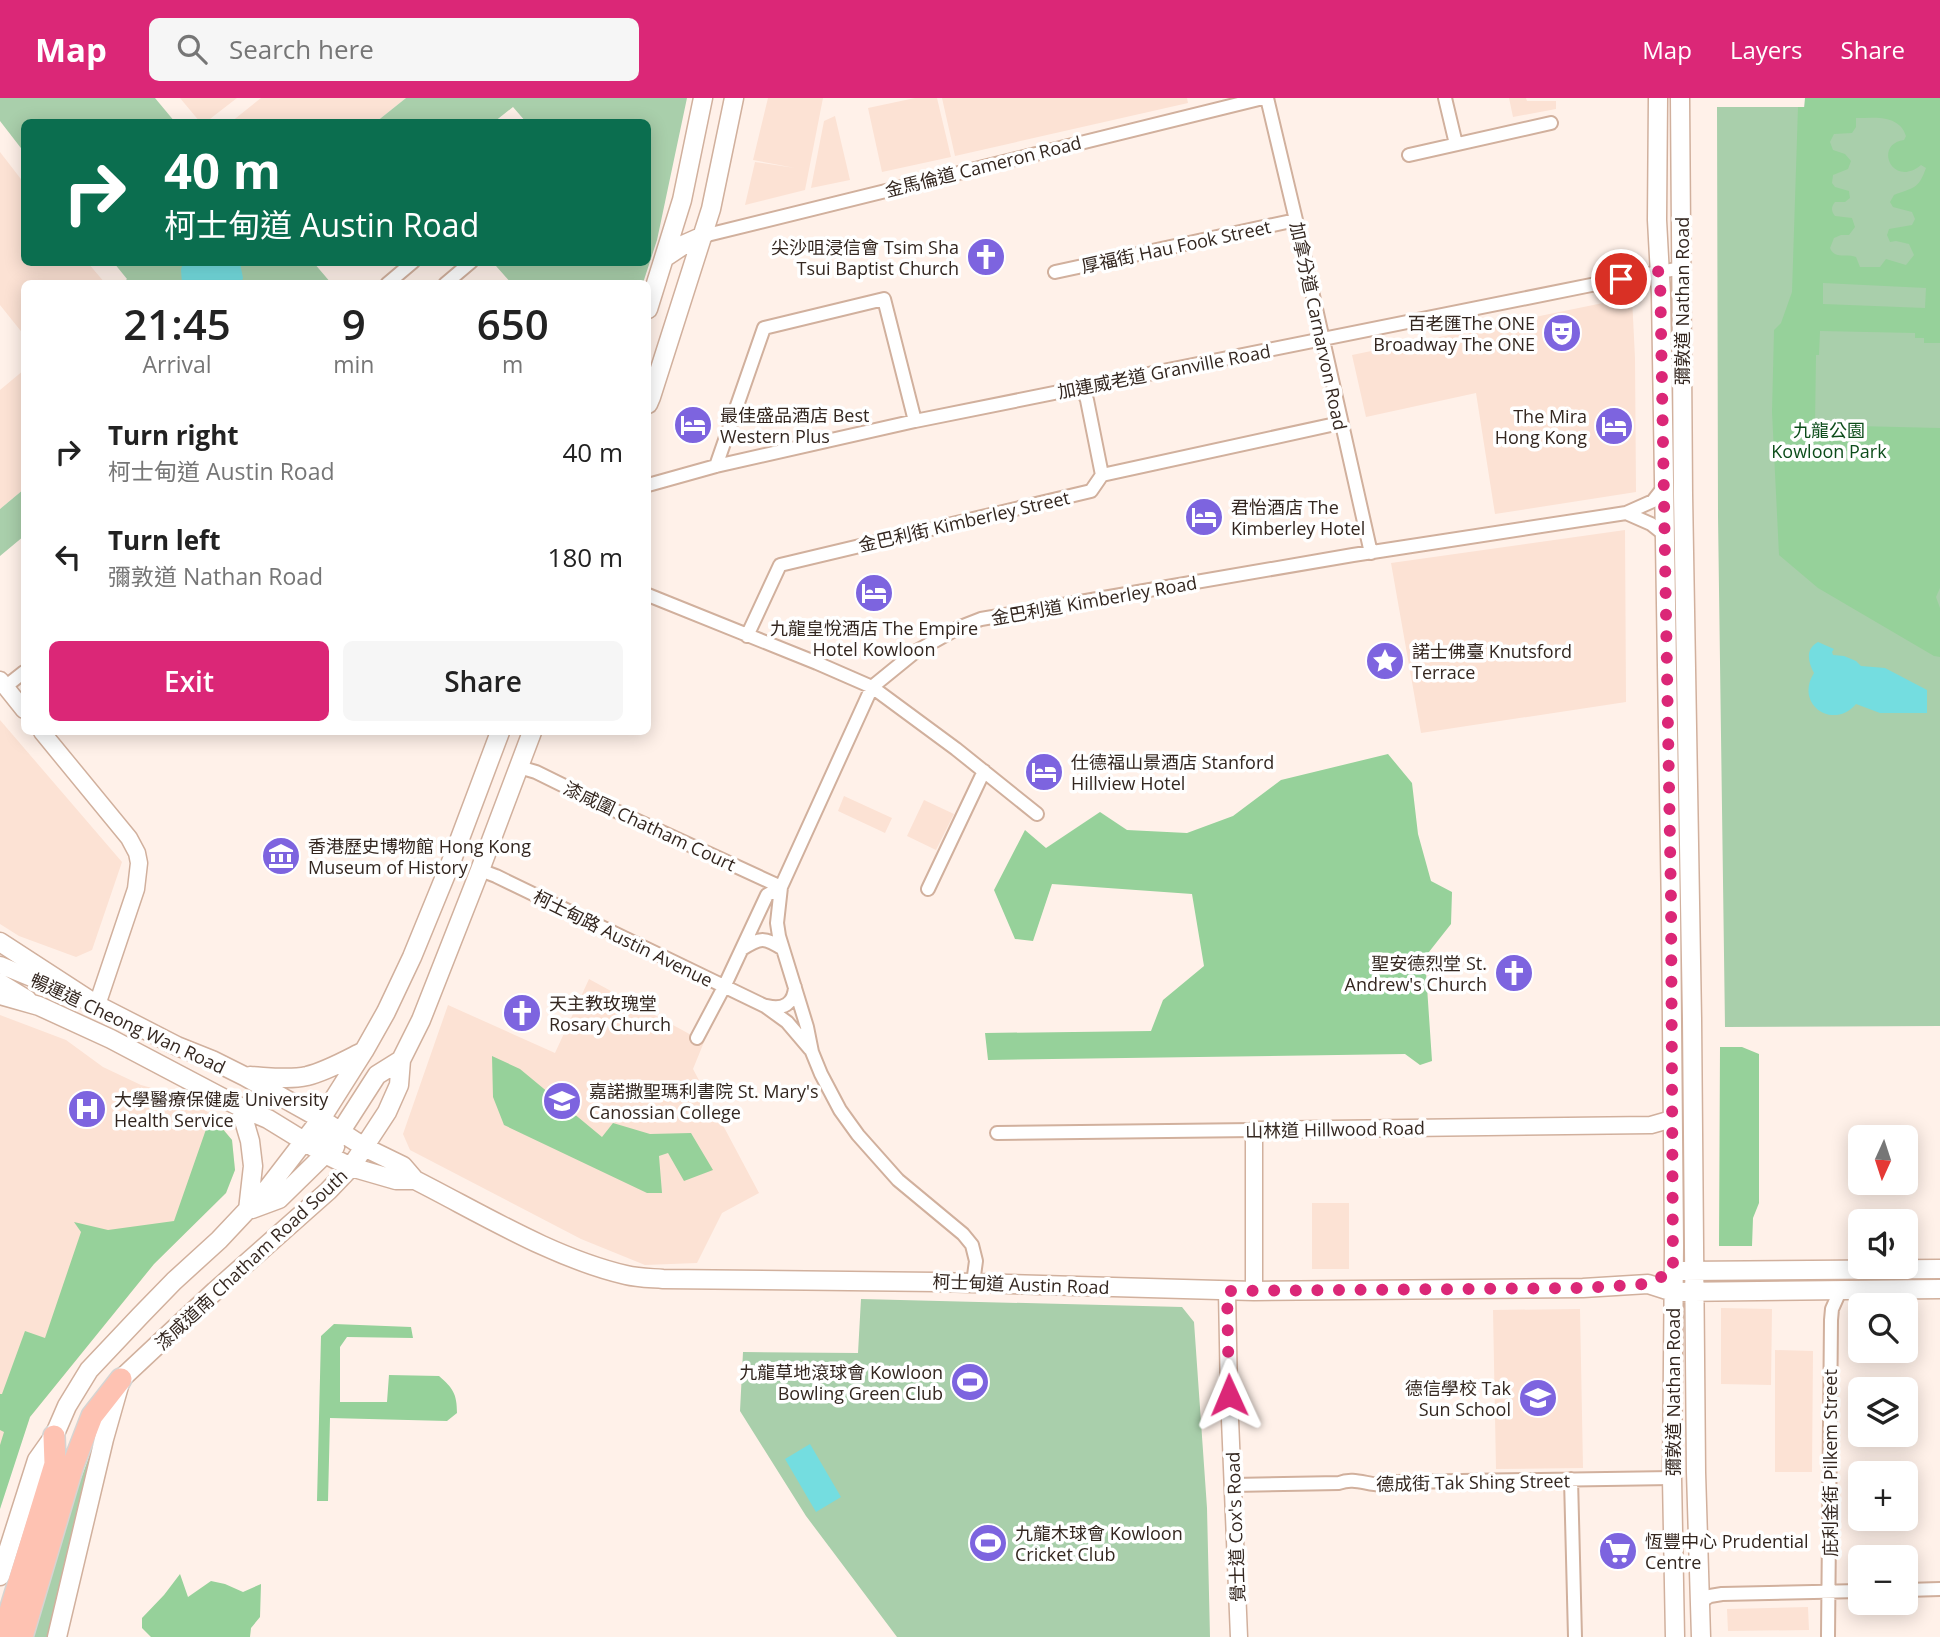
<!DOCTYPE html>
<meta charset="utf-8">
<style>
:root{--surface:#fff;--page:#f6f6f6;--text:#222;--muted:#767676;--accent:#db2777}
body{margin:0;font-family:"Open Sans","Noto Sans TC",sans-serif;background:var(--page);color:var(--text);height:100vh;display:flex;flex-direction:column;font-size:26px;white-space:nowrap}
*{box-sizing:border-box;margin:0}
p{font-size:23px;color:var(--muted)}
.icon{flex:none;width:38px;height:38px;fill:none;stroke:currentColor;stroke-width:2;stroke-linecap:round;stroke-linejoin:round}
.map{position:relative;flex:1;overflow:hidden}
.panel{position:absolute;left:21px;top:182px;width:630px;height:455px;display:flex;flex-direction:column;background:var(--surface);border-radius:10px;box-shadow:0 4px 18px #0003}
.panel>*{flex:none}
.top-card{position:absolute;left:21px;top:21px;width:630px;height:147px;border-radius:10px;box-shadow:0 4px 18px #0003;background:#0b6e4f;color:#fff;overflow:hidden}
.needle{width:46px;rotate:183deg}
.controls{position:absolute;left:1848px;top:1027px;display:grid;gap:14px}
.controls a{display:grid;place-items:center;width:70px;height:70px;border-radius:10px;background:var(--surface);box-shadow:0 4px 18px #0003;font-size:35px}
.pin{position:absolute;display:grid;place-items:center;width:60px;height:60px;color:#fff;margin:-30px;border:4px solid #fff;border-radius:50%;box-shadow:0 2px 7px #0007}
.me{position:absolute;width:77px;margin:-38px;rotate:359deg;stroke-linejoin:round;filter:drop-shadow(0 0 5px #0008)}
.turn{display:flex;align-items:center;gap:24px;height:147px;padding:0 28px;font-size:32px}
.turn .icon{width:91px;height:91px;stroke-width:2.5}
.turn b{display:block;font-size:49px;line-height:60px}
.eta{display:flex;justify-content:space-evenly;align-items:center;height:119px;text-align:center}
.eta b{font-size:42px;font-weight:600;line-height:49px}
.action{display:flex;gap:14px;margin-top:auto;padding:14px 28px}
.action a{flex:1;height:80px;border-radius:10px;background:var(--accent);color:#fff;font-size:28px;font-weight:600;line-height:80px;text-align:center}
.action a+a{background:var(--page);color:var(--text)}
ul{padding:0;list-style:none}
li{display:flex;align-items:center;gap:21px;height:105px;padding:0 28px}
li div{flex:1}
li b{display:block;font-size:26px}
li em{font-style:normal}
header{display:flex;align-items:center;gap:42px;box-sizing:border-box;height:98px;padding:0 35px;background:var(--accent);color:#fff}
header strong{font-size:33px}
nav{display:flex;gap:38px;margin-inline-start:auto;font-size:24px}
.search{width:490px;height:63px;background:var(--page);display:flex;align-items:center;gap:18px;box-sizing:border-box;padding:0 24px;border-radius:10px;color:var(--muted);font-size:26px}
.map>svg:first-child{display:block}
.built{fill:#fce2d4}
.green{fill:#a9cfab}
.forest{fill:#96d19a;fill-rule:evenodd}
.water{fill:#74dde0}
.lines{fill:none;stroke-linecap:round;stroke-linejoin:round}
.minor-casing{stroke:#d1b09d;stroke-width:16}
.tertiary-casing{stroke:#d1b09d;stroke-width:19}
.secondary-casing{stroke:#d1b09d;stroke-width:21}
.trunk-casing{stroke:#d6d4d2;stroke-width:24}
.minor{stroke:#fff;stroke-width:12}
.tertiary{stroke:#fff;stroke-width:16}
.secondary{stroke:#fff;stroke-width:18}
.trunk{stroke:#fec2b2;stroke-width:21}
.route{stroke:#db2777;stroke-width:12;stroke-dasharray:0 21.6}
.labels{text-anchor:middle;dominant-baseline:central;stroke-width:7;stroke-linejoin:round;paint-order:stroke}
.street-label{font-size:18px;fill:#342720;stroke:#fff}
.poi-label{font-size:18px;fill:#342720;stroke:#fff;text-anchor:start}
.park-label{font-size:18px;fill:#0d4d1b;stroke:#fff}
</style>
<header>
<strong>Map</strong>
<div class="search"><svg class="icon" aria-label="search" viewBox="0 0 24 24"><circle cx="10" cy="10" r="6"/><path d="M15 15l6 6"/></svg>Search here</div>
<nav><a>Map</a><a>Layers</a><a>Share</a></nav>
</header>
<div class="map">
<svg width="1940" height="1539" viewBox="0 0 1940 1539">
<rect width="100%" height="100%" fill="#fff1e9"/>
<path class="built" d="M180,0H237L206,24H200Z
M261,0H406L376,24H231Z
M768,0H823L805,92L745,107L755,64L795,70L753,62Z
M915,0H937L951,59L882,74L868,10Z
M942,0H1187L1188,5L955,58Z
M1509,0H1526L1527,3H1556V11L1513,19Z
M835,18L850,82L811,90L824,23Z
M0,54L24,85V164L88,165L105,185L24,186V237L0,207Z
M1632,199L1635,260L1636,394L1495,416L1476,295L1366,319L1352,257Z
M24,272V391L0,411V292Z
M1625,432L1626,604L1421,635L1391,465Z
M0,622L122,764L92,852L76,859L19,838L0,826Z
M844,698L892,720L885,735L838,713Z
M924,702L954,716L936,752L907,738Z
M589,881L704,944L693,971L759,1095L722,1115L697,1165L645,1167L581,1141L410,1052L403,1036L448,907L555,955Z
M0,917L66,942L103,969L141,987L177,997L202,1010L212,1017L232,1042L235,1072L226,1095L154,1166L30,1319L0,1407Z
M1312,1105H1349V1171H1312Z
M1721,1210L1772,1211L1771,1287L1721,1286Z
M1580,1211L1583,1370L1496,1371L1493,1212Z
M1775,1252L1813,1253L1812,1374H1775Z
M1808,1509L1809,1532L1728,1533L1727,1511Z"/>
<path class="green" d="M0,0H155L175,24H24V54L0,23Z
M406,0H687L657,142L643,185H511L496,168L500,164H648V24H526L513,9L494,24H376Z
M1805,0H1940V928L1725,929L1718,418L1717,9H1804Z
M114,165H314L331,185H123L127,181Z
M24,391V438L0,458V411Z
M861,1201L1182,1209L1194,1224L1207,1410L1210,1539H897L806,1418L740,1313L743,1254L858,1255Z
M93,1348L50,1539H32L76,1394Z"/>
<path class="forest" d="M1805,0H1940V245H1924V240H1915V235L1820,233L1819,257H1816L1815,327L1940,330V490L1936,499L1940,510V559L1934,558L1818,490L1779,457L1772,314L1774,232L1781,225L1792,194L1798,9H1805ZM1856,20C1874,20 1899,16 1906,38L1904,42C1873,46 1892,91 1921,67L1926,70C1918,92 1914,89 1894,97L1890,104L1893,109L1912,114L1915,121L1912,127L1889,131L1887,137L1890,144L1896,143L1909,146L1914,157L1906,167L1886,161L1880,169H1860L1856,159C1846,155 1835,162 1830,150L1834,140L1841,137H1849L1855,129L1852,120L1835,118C1831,113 1831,109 1835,104H1845L1850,100L1849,93L1835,89L1832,85L1833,77L1848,71L1851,63L1845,56L1833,52L1830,44L1834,36L1852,35L1856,29ZM1823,185L1926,190L1925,210L1823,206Z
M1388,656L1412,685L1418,736L1431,783L1452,794L1451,826L1425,859L1432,963L1420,967L1405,956L988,962L985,935L1151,933L1163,902L1204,868L1192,796L1052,786L1033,843L1015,841L994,792L1025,732L1046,750L1100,714L1127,732L1187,735L1233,718L1281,682Z
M1720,949H1742L1759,956V1105L1753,1120L1752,1148H1719Z
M492,958L520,971L602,1039L613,1025L650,1036L691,1035L713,1072L684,1083L668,1055L659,1058L662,1095H647L504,1027L493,999Z
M211,1017L232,1042L235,1072L226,1095L154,1166L30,1319L0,1411V1347L4,1334L0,1332V1296H2L25,1233L45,1240L81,1134L74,1124L108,1132L174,1123Z
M334,1226L411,1229L413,1240L347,1239L340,1249V1304H387L389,1277L439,1278C453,1290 457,1296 457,1315L447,1323L330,1320L328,1403H317L321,1238Z
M180,1476L188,1499L211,1483L225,1486L243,1494L261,1486L260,1519L251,1530L250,1539H151L142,1530V1520L164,1497Z"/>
<path class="water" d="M183,165H240L243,180L241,185H182L181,172Z
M1818,544L1834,551L1832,554L1833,557L1844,558L1856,563L1861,568L1885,570L1927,592V615H1880L1856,606C1833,633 1794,606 1814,575C1808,564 1805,551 1818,544Z
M810,1346L841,1399L816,1414L785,1361Z"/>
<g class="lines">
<defs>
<path id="minor" d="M1267,0L1296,122L1371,455
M1445,0L1456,46
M1409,57L1551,25
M703,138L1263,0
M1055,174L1296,122
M387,186L413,164
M445,186L471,164
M1082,290L1087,302L1102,377
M716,368L764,230L884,201L915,323
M648,387L716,368L915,323L1621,181L1682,170
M1626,415L1651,426L1665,437
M648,497L817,565L872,589L956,651L1037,716
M747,538L780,467L1091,393L1102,377L1340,325
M5,589L24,574
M519,669L536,674L603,707L781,789
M480,772L496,778L765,908L787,924L810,951
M928,791L984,673
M742,851C761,839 764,839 783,851
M767,908C783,912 794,906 795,889
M697,940L724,889L767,797L781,789
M997,1035L1254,1032
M973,1185L976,1163L972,1147L963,1136L898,1082L858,1037L840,1012L821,976L812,954L807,929L779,838L777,825L781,789L872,589L915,554L958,530L981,521L1353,457L1626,415L1653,403L1664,389
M1571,1381L1575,1539
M1233,1387L1339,1385C1358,1377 1375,1393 1396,1384L1672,1380
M1906,1492L1940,1491
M1700,1504L1710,1498L1722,1496L1860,1493
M1828,1539L1831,1222L1832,1211L1840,1193"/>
<path id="tertiary" d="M0,582L24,612
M0,867L97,907L136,791L139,765L137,755L129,740L42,634
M0,884L28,901
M1227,1193L1229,1297L1239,1539
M1254,1193V1032L1651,1027L1672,1021"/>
<path id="secondary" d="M1658,0L1657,122L1661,196L1671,816L1674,1148L1672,1380L1675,1539
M1680,0L1683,396L1692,921L1696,1374L1701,1539
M664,160L685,146L703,138
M648,211L682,102L703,0
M648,306L651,299L711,111L734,0
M0,844L97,907L177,948L212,962L244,978L321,1021L364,1049L403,1068L415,1082C482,1116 553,1160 626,1177C638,1180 651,1180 663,1181L937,1184L1254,1193L1583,1190L1648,1186L1673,1194L1940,1191
M0,897L39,908L111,941L240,1009L268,1021L325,1056L351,1069L396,1082H415
M250,978C269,979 289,982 307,978C327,973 346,962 364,953
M240,1009L250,1043L253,1068L248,1112
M305,1042L321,1040L341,1033L377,977L401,962
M252,1111L279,1101L325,1056L335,1049
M1683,1173L1940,1171
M0,1478L37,1362L54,1338L67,1308L89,1272L140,1218L174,1183L219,1142L268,1090L321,1021L364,953L386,914L412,859L453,759L500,634
M57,1539L104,1341L121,1281L215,1193L328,1093L351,1069L387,1014L399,987L401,962L421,922L480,772L532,634"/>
<path id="trunk" d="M2,1539L55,1366L54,1338
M22,1539L73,1367L92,1318L121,1281"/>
</defs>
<use href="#minor" class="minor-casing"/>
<use href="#tertiary" class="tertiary-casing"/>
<use href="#secondary" class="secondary-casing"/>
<use href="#trunk" class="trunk-casing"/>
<use href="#minor" class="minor"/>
<use href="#tertiary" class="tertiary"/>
<use href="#secondary" class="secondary"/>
<use href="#trunk" class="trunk"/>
</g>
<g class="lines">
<path class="route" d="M1229,1297L1227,1193L1583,1190L1647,1186L1673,1173L1671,802L1660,173L1621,181"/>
</g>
<defs>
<symbol id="church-disc" viewBox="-11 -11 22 22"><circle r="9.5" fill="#7d64df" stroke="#fff"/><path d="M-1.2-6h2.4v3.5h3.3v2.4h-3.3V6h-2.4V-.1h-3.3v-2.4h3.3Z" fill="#fff"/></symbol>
<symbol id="theatre-disc" viewBox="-11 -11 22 22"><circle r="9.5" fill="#7d64df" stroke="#fff"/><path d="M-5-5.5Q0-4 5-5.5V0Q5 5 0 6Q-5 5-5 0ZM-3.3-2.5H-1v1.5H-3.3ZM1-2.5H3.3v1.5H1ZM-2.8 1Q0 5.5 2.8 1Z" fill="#fff"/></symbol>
<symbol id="hotel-disc" viewBox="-11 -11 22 22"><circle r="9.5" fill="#7d64df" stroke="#fff"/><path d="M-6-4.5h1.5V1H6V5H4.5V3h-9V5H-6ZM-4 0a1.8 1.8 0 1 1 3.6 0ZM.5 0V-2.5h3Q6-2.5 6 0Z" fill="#fff"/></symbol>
<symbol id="sight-disc" viewBox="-11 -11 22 22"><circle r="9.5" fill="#7d64df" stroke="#fff"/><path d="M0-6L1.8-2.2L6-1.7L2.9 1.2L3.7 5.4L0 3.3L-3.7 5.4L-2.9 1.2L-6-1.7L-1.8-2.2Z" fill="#fff"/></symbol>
<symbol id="museum-disc" viewBox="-11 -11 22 22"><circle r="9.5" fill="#7d64df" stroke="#fff"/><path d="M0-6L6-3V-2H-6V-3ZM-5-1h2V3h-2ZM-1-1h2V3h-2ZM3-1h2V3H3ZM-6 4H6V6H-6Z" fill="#fff"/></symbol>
<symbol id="school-disc" viewBox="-11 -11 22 22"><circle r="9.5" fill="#7d64df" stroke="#fff"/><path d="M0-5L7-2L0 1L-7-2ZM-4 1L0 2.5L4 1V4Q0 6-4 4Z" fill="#fff"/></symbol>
<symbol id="hospital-disc" viewBox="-11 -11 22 22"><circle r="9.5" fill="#7d64df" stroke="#fff"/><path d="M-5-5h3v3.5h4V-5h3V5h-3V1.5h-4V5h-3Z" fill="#fff"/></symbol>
<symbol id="stadium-disc" viewBox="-11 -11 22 22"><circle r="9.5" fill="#7d64df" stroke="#fff"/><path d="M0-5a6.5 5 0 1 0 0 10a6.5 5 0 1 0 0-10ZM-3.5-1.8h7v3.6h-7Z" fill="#fff"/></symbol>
<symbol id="supermarket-disc" viewBox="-11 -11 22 22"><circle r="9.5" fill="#7d64df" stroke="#fff"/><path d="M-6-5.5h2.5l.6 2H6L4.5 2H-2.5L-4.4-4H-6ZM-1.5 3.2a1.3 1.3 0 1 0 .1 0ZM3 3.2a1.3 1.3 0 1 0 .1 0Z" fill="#fff"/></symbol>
</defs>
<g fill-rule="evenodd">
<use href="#church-disc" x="964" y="137" width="44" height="44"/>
<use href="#theatre-disc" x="1540" y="213" width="44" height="44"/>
<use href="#hotel-disc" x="671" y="305" width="44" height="44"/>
<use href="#hotel-disc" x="1592" y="306" width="44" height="44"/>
<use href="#hotel-disc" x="1182" y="397" width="44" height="44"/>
<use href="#hotel-disc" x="852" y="473" width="44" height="44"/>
<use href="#sight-disc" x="1363" y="541" width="44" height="44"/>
<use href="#hotel-disc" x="1022" y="652" width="44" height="44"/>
<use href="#museum-disc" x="259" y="736" width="44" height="44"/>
<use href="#church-disc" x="1492" y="853" width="44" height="44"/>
<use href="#church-disc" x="500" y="893" width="44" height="44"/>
<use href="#school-disc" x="540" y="981" width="44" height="44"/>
<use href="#hospital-disc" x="65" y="989" width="44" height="44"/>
<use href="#stadium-disc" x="948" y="1262" width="44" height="44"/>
<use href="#school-disc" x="1516" y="1278" width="44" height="44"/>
<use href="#stadium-disc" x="966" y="1423" width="44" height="44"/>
<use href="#supermarket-disc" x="1596" y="1431" width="44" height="44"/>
</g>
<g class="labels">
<g class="street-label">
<text transform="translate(983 68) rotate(-14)">金馬倫道 Cameron Road</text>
<text transform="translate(1176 148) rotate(-12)">厚福街 Hau Fook Street</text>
<text transform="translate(1682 203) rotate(-90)">彌敦道 Nathan Road</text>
<text transform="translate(1319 228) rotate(78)">加拿分道 Carnarvon Road</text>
<text transform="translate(1164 273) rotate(-11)">加連威老道 Granville Road</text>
<text transform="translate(964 423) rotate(-13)">金巴利街 Kimberley Street</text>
<text transform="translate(1094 502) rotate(-10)">金巴利道 Kimberley Road</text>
<text transform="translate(650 728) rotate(25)">漆咸圍 Chatham Court</text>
<text transform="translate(623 840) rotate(26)">柯士甸路 Austin Avenue</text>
<text transform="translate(128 925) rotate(25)">暢運道 Cheong Wan Road</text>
<text transform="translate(1335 1031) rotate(-1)">山林道 Hillwood Road</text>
<text transform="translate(251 1161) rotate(-43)">漆咸道南 Chatham Road South</text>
<text transform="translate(1021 1186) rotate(2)">柯士甸道 Austin Road</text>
<text transform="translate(1673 1294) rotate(-90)">彌敦道 Nathan Road</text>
<text transform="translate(1830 1365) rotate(-90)">庇利金街 Pilkem Street</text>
<text transform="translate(1473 1384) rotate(-1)">德成街 Tak Shing Street</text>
<text transform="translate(1235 1429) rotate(-92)">覺士道 Cox's Road</text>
</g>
<g class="poi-label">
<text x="959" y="149" text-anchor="end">尖沙咀浸信會 Tsim Sha<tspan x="959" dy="21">Tsui Baptist Church</tspan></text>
<text x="1535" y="225" text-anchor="end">百老匯The ONE<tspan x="1535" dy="21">Broadway The ONE</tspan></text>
<text x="720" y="317">最佳盛品酒店 Best<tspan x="720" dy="21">Western Plus</tspan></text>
<text x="1587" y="318" text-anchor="end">The Mira<tspan x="1587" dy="21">Hong Kong</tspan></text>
<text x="1231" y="409">君怡酒店 The<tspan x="1231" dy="21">Kimberley Hotel</tspan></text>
<text x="874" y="530" text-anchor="middle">九龍皇悅酒店 The Empire<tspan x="874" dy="21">Hotel Kowloon</tspan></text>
<text x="1412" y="553">諾士佛臺 Knutsford<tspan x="1412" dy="21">Terrace</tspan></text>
<text x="1071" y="664">仕德福山景酒店 Stanford<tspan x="1071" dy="21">Hillview Hotel</tspan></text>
<text x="308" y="748">香港歷史博物館 Hong Kong<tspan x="308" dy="21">Museum of History</tspan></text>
<text x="1487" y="865" text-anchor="end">聖安德烈堂 St.<tspan x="1487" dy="21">Andrew's Church</tspan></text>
<text x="549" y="905">天主教玫瑰堂<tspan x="549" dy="21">Rosary Church</tspan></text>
<text x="589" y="993">嘉諾撒聖瑪利書院 St. Mary's<tspan x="589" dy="21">Canossian College</tspan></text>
<text x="114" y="1001">大學醫療保健處 University<tspan x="114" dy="21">Health Service</tspan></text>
<text x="943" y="1274" text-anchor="end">九龍草地滾球會 Kowloon<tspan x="943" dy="21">Bowling Green Club</tspan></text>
<text x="1511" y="1290" text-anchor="end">德信學校 Tak<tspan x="1511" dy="21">Sun School</tspan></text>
<text x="1015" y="1435">九龍木球會 Kowloon<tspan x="1015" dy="21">Cricket Club</tspan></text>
<text x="1645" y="1443">恆豐中心 Prudential<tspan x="1645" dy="21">Centre</tspan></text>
</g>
<g class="park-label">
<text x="1829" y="332">九龍公園<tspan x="1829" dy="21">Kowloon Park</tspan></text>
</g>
</g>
</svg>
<div class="controls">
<a><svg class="needle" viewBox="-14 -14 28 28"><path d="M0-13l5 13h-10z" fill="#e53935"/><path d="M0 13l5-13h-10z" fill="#767676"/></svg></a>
<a><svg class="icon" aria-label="sound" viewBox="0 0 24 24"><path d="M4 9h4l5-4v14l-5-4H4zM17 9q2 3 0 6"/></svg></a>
<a><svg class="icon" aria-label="search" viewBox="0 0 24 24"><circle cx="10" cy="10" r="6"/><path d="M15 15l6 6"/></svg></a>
<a><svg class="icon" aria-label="layers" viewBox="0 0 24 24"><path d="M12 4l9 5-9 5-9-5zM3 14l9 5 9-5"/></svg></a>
<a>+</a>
<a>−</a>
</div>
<div class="pin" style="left:1621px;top:181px;background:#d93025"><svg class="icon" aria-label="arrive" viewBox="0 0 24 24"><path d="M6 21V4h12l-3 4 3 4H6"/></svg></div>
<svg class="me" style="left:1229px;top:1297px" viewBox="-20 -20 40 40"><path d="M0-17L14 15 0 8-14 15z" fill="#db2777" stroke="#fff" stroke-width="4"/></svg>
<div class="top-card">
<div class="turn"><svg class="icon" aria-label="right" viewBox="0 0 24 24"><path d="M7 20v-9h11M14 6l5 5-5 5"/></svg><div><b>40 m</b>柯士甸道 Austin Road</div></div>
</div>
<section class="panel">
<div class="eta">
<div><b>21:45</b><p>Arrival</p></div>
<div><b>9</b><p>min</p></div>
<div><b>650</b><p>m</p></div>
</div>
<ul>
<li><svg class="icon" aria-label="right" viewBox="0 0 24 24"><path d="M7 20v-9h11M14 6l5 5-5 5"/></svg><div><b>Turn right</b><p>柯士甸道 Austin Road</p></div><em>40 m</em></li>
<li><svg class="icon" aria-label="left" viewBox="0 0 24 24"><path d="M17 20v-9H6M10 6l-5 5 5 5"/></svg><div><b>Turn left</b><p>彌敦道 Nathan Road</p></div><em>180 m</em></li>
</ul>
<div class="action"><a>Exit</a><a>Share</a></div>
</section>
</div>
